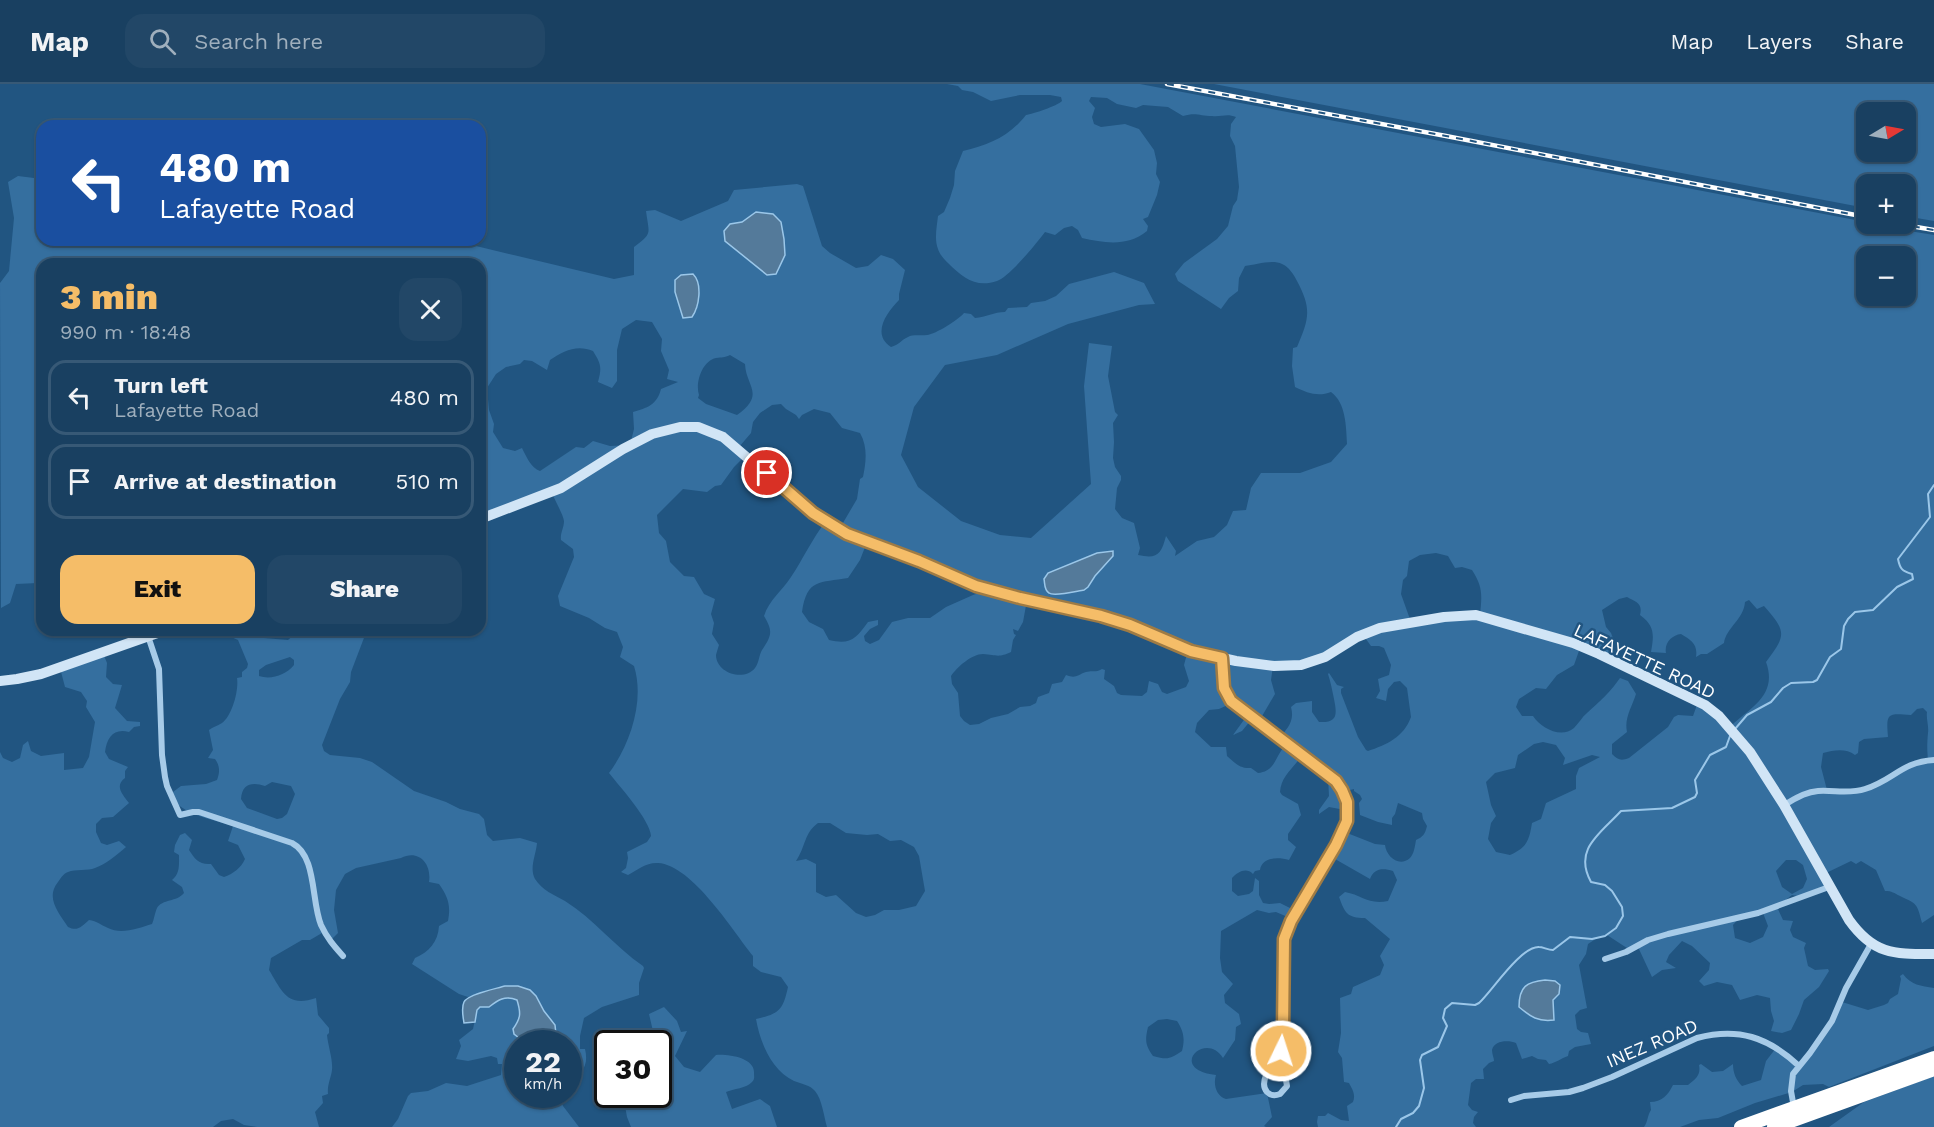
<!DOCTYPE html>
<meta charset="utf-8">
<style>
:root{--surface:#194061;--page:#224767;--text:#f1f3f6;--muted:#9fafbd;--line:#375976;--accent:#f5bd68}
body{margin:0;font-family:"Work Sans",sans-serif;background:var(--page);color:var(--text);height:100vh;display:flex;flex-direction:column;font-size:22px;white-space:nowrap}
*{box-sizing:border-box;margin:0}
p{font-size:20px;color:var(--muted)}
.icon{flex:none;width:33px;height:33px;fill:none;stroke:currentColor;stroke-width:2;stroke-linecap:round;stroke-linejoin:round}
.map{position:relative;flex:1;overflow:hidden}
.panel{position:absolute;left:36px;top:174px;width:450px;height:378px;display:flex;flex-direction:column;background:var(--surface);border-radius:18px;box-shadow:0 2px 4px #0004,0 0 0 2px var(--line)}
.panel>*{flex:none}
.guide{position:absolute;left:36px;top:36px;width:450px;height:126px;border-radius:18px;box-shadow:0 2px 4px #0004,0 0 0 2px var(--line);background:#1a4fa0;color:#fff;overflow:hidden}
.needle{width:39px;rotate:80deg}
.buttons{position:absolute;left:1856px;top:18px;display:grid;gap:12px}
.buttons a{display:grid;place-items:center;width:60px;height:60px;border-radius:12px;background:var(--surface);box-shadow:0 2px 4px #0004,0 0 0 2px var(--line);font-size:30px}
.speed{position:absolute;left:504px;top:946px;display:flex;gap:12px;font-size:30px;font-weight:700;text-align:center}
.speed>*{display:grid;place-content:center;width:78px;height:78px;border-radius:50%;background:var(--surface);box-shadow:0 2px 4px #0004,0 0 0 2px var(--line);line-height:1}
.speed small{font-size:15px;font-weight:400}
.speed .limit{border:3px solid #111;border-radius:9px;background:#fff;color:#111}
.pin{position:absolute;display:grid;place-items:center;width:51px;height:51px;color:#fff;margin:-26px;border:3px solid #fff;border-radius:50%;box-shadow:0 2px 6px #0007}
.me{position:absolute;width:66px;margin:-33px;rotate:4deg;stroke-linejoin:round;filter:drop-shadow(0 0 4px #0008)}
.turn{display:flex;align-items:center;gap:21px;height:126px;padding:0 24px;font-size:27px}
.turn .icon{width:78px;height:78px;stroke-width:2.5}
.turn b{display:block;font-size:42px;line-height:51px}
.round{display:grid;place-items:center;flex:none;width:63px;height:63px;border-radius:18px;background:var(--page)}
.summary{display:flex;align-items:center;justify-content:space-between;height:102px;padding:0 24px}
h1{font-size:36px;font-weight:800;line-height:45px;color:var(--accent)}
.action{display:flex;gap:12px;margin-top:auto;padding:12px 24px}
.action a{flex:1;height:69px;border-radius:18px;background:var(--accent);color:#111;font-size:24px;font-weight:800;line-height:69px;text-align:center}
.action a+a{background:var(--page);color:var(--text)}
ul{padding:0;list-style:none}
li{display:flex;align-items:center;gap:18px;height:75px;margin:0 12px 9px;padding:0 12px;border:3px solid var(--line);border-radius:18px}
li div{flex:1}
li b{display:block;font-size:22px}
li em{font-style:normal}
header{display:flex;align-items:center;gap:36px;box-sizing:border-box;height:84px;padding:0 30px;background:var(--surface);border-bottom:2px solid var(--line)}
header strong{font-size:28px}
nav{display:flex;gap:33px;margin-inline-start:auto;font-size:21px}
.search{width:420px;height:54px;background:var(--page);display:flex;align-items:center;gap:15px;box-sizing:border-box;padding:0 21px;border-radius:18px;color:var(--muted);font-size:22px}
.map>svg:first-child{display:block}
.green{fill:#356f9f;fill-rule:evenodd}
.water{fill:#547a9a;stroke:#9bc7e9;stroke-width:1.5}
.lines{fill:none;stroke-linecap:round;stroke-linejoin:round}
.stream{stroke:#9bc7e9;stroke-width:2}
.street{stroke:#a7cbe8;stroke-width:6}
.secondary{stroke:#d1e5f6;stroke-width:10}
.highway{stroke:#fff;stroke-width:14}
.rail-casing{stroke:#fff;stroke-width:4.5}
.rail{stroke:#215581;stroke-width:2;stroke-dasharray:7;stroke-linecap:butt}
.route-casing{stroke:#9f7b44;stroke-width:15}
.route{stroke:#f5bd68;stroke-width:10}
.labels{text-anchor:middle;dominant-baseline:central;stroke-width:5;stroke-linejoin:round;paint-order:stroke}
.street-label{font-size:18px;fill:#fff;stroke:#215581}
</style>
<header>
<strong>Map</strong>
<div class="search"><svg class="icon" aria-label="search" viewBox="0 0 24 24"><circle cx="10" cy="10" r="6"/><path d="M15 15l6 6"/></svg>Search here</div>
<nav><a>Map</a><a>Layers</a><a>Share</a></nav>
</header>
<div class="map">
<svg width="1934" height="1043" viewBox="0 0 1934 1043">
<rect width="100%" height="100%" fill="#215581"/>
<path class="green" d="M947,0H1140L1866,138V140L1934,151V831L1922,839C1917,819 1917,820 1900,812C1894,809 1892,807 1885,807L1876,786L1861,777L1856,780L1851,777L1824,790L1828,800L1803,813L1792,811L1777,823L1783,836L1793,837L1790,846L1793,853L1806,859L1804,864L1808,882L1815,886L1828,885L1829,887L1819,903L1804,916L1799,930L1791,946L1782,949L1771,947L1774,937L1771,927L1770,914L1757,911L1740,916L1732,901L1717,898L1704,902L1699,897L1709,886L1710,879L1692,862L1682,857L1669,871L1666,878L1676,884L1662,886L1652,893L1638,863L1630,866L1607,851L1597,854L1588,860L1586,870L1579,881L1587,924L1580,926L1575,931L1577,945L1581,948L1588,949L1591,960L1575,963L1569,967L1568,972C1561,974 1556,979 1549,980L1546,976L1538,975L1532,972L1522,975L1516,959C1509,956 1494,956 1492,966C1492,970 1494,974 1494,977L1489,979L1483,985L1484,995H1476L1471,999L1468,1021L1472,1026L1478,1028L1474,1033L1473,1039L1476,1043H1318L1317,1038L1318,1032H1325L1328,1029L1341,1036L1349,1037L1347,1022L1353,1018C1356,1010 1352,1005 1349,999L1344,998L1342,974L1338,968L1341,949L1340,914L1351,910L1353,903L1380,891L1384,881L1380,872L1390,855L1365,834C1347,834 1345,829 1339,813L1345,808C1362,811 1368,821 1388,817L1397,796L1393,787C1383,784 1374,784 1370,795L1328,771L1342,747L1375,760L1385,761C1386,772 1399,784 1410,774C1414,770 1415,762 1416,756C1423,753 1425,750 1427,742L1423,735L1422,729L1398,719L1395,730L1392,734V741L1378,738L1360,731L1359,719L1362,715L1360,711L1354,707V705L1342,708L1345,720V726L1329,723L1319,730V732V726L1329,712L1328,693L1301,673C1292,685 1281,693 1280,708L1282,711L1298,720L1301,731L1288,750V756L1296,763L1289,776C1278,773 1262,773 1260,786L1255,787L1253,790C1246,783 1238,788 1232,794V807L1238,812L1249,810L1253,807L1255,794L1259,797V811L1263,819L1269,820L1280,819L1294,826L1290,834L1276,828L1269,829L1257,826L1221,847L1220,874L1222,888L1233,900L1224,911L1225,919L1239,930L1241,940L1236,943L1235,956L1223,974C1206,946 1166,985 1216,991C1213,1000 1216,1012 1226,1015L1267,1009L1272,1033L1264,1042L1266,1043H827C824,1033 822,1015 815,1007C810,1001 802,1000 794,997C771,986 760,958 756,935C779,930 783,926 788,903L781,893L761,888L753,882V872C733,847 692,781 658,779C647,778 637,786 628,791L621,788L626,784L628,774L627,768L647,758L651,752C650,736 620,703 609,689C630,661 645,617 634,582L620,573L623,563L617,548L605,544L589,534L560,522L558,512L574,473L573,465L561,456C560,449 564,444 564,437C563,430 555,417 552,409L480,434V180H42V258L36,262L35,272L37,285L42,289V508L38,499L16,500L10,519L1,524L0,199L9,187L14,134L8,98L18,92L42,95V156H424L476,162L614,195L634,191V163C653,149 649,150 646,127L655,126L681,137L728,117L734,106L797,100L803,102L822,162L830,169L856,184L868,182L881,171L893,175L905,186L899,210V216C887,228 871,250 891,263C899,261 901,256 908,253C913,250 921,252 927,251C936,250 958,236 964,229L971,230L975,234C986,233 994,228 1005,228L1008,224L1027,223L1031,219L1045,217L1056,212L1069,200L1114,188L1144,199L1155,220L1139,221L1068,240L997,271L945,281L914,323L901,371L918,403L961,437L1000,451L1031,454L1091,400L1084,302L1089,259L1112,262L1108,292L1115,328L1118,331L1113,339L1114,358L1113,374L1115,383L1121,392V396L1117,404L1115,425L1122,434L1134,439L1140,464L1138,471C1157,475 1161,471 1166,452L1176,467L1175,472L1197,457L1214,453L1227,441L1233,427L1246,426L1251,404L1261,389H1300L1331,378L1347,360C1346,342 1346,319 1331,308C1318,313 1307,309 1295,303L1292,282L1293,264L1297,263C1309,235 1312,225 1297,197C1294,191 1289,183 1282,180C1272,175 1255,181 1245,182L1239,194L1238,207L1229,214L1221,225L1178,197L1175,190L1184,179L1217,155L1228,142L1233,122L1237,116L1239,103L1235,62L1230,52L1231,40L1236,33C1227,29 1222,33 1212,32C1200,32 1196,28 1183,32L1168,23L1143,21L1136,24L1117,20L1107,14L1091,13L1089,17L1095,24L1092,33L1094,40L1101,43L1125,40L1139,45L1154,66L1157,79L1156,90L1160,98L1157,111L1148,133L1143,135L1148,142L1147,147C1127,163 1105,159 1082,154L1078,146L1072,142L1064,144L1055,151L1045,148C1036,160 1010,192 997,197C976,204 963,194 948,179C944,175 940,171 938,165C934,155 937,142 938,132L944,128L950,114L954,101L955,87L963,67C988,61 1009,53 1026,31C1033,30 1057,22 1062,17L1061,13L1050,11H1020L991,17L973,8L962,6L958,2ZM742,138L767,191L725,157L730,140ZM1866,172H1905V212H1866ZM682,191L700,207L697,214V226L683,233L675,208V195ZM636,236L652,238L662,255L661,267L669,286L667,295L678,298L661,305C657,321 647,324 633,328L634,345L630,361L610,362L593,357L584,364L576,363L540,387C531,384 526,372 522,364L515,367L503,364L493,348L494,340L489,326L487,304L496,290L506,283L520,280L524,276L532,277L547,286L550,276C563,267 577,260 593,267C601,280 602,283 598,298L612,304L617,297V266L622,245ZM730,271L745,280C746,303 766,310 737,331L706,320L698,314L699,311C695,299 702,277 716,274C722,273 724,274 730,271ZM781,320L786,325L796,331L799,335L802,331L814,325L830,329L842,344L860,349C868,363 866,378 863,393L860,395L857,415L840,444L826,437C812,455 803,475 791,493C782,507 769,516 764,532C773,547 772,551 762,566C759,571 759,579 755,584C744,598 716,589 716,571C717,567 718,564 719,561L712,550L714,539L711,530L715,515L704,510L694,493L684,492L670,478L666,457L659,449L657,431L683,405L707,408L715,402L721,401L734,383L745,372L739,363L751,349L753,338L760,329L772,321ZM867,458L985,507L973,511L946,523L930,534H908L892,538L879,556L870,560L865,557L864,552L870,545L878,541V536L868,538C856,555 850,561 829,556L823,545L809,538L802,528C807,494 820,499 848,494L860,476ZM1436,469L1448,472L1455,484L1462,483L1472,486C1483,503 1482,511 1480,531L1411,538L1401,510L1403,496L1407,492L1409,477L1420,471ZM1627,513C1636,518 1643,519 1640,531C1655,542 1654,551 1651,568L1666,569C1664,559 1672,551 1681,550C1691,556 1698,560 1696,573L1701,570H1707L1724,559C1726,544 1744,535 1745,518L1749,516L1757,525L1764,522C1787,548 1786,551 1766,578C1778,611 1751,623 1731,642L1698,618L1693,632L1678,631L1674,633L1668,643L1629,674C1621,677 1618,676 1612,670V660L1627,648C1624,634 1632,623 1636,610L1628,597L1620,594C1608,611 1601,616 1587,629C1582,633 1579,639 1574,644C1561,655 1541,644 1533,632H1522L1516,623L1519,615L1536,604L1546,605L1557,591L1574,581L1580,564L1608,575L1615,560L1611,549L1606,543L1602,526L1619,515ZM1027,516L1131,541L1188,566L1184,581L1189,597L1186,603L1167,610L1162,608L1158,600L1149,597L1147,608L1142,612L1121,611L1117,609L1114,602L1104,595L1105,586L1102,585C1095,589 1093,586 1086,588C1077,591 1076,595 1066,591L1062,598L1052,600L1049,609L1038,613L1036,619L1030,622L1020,623L1008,630L991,634L979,640L970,641L964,637L960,632L958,609L952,600L951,592C957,583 972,570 983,570C997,571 998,574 1011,568L1013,556L1016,551L1014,550L1013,545L1018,547L1023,538ZM1363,551L1371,562H1379L1384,564L1391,581L1389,591L1378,595L1380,607L1376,614L1386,617L1388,605L1394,598L1400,597L1407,604L1411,633C1404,653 1386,661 1368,667L1366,666L1358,653L1341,609V605L1344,603L1337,601L1329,589L1328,590C1331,599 1332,606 1334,615C1337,630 1338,639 1319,638L1312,628V617L1296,619L1291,623C1295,638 1287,644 1278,656L1284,660V663C1274,675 1275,687 1258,689L1251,684C1240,685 1235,679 1227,672L1226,663H1211L1195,648L1197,639L1209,626L1219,625L1230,620L1246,633L1233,651L1242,647L1251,636L1258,639L1275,610L1271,596L1273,582L1326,573ZM1923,624L1927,628C1926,635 1929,642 1928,649C1927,659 1927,666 1928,676L1861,706H1827L1821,683L1823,669C1834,666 1846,664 1855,671L1858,669L1859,658L1864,655L1888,653C1886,629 1887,629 1911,631L1917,625ZM1543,658L1556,661L1565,674L1563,681L1592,671L1600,673L1579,684L1576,692V705L1546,719L1541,735L1532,739C1529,757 1527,763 1510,771L1496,768L1488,755L1491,739L1496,732L1491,721L1486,698L1495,689L1515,684L1518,671L1534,660ZM818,739H830L846,749L867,751L878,750L890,757L901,756L914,763L919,772L925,807L916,822L899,826H884L875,831L866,833L856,829L836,811L826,813L816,808V780L806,775L796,777C806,762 804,749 818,739ZM1786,776H1796L1803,781L1807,795L1803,804L1792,810L1782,803L1776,787ZM1763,829L1768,842L1763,853L1750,859L1735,854L1733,841L1740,833ZM1167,935L1177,937C1184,948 1185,955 1182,967C1170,975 1168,976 1153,972C1145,961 1145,956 1148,943L1158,936Z
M1214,0H1934V137L1905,132V100H1866V124ZM1866,28H1905V68H1866Z
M228,546H259L264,554L288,556L299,546H367L351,588L350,598L340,615L322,661L324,667L330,671L360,674L372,678L414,707L446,718L460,725L479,730L484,735L487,751L493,757L520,754L537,759C536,771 529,784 535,795C542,806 554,811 565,817C594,835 615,863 643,882L644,884L639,899V911L602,923L584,934L580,952V965H585C589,982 582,990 569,998L568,960H557L555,941L544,927L536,912L505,902L468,913L459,910L412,880L415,874C429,868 438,858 439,842L448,837C451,821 448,813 439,800L429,798C432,779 418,765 401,774L356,784L345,790L336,806L334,826L338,849L330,857L322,849L310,856H302L271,874L269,886C282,907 287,924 316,914L318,931L329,944V949L327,951C328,962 333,975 332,986C331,994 327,1001 328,1010L322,1012L323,1019L315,1028L319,1043H257L244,1041L233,1035L221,1037L213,1043H0V668L3,674L12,678L20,674L23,661L28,657L31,667L41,672L64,669V686L83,684L89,673L95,638L86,623L87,617L81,608L65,603L60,584L103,569L107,579L106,593L113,600L122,601L115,624L127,637L140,638V642L134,643L129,648C114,644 107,653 105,668L109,675L128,683L125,687V694C114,702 123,711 129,719L113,733L102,734L96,740V748L101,759L107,761L119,757L126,763C117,771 106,780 95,784C88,787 75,785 68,788C63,790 61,794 58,798C45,814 59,829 68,843C78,848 82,842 89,836C97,837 101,841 108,844C121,851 139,844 152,840C154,836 155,828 157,824C162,815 177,818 184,809L182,803L172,796C180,790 179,781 179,771L174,768L175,761L180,751L185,749L192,756L189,766C195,775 199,781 211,780L219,791L224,793C233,790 241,784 245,775L238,761L228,757L233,742C212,735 182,731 169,711L181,702L206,700L217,696C220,688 220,682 215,675L208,674L213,666L209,646C213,643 217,642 222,639C232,632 239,606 237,594L242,593V588L247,584L248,580L238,556L229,552ZM290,573L294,576V581C286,591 271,596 259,592V586L266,581ZM272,698L291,702L295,710L287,730L282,734L277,735L247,724L241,715C242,699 253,698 265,702Z
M1903,890C1911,901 1921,902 1934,904V962L1829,1003L1823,1000L1803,1001L1792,1008L1755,1019L1718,1034L1699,1036L1680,1043H1644C1648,1038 1647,1032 1651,1026L1650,1018C1662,1018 1668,1011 1673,1001H1688C1696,995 1701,991 1699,981L1701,980L1712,988L1723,987L1733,980C1733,989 1736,996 1742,1002L1761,996L1766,977L1776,964L1801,981L1842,918L1868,926L1884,921L1888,919L1890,915L1898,910L1901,895L1900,892Z
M510,913L517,916C521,929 520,936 514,950L523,957V960H518L517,965L514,970V983L517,989L518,1011H560L563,1022L579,1043H392L398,1035L408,1012L411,1009L428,1007L446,999L467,1002L501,991L502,980H498L497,974L491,972L468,977L456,975L461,962L459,956L473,945L477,926L480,923H489L498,915Z
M664,923L677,937L681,948L687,947L675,972L684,983L700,988L716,971C729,970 755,974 754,989C754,993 755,995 752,998C747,1004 733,1005 726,1008L732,1025L760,1015L770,1022L777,1043H631L627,1033L625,1022C635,1006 641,1011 658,1011L659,999L663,993V982L659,970L658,960H656L649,930Z
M1934,992V1043H1829L1864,1018Z"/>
<path class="water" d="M756,128L773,130L781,138L784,155L785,171L776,190L767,191L725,157L724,147L730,140L742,138Z
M693,190C703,200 699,223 692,233L683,234L675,208V196L681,191Z
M1113,467V472L1095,492L1088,503L1084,506C1077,507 1054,513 1049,509C1044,506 1045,500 1044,495L1048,489L1097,469Z
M1545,896L1555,897L1560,901L1559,910L1553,916L1554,936C1538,938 1531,933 1519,923C1519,902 1527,898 1545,896Z
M505,902H518L530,906L536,912L544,927L555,941L557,960H523V957L514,950L513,945C521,934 521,929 517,916C505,911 498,916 489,923H480L477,926L475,938L464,939C463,932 461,924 464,918C468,910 495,905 505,902Z"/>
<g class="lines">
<path class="stream" d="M1735,645L1747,631L1771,618L1783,604L1791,599L1813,598L1817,596L1830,573L1841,565L1844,542L1848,535L1855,528L1873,526L1897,503L1913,495L1912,490C1902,487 1900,485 1898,475L1930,433L1928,410L1934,401
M1396,1043L1401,1035L1413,1029L1419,1022L1424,1004L1420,976L1422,971L1438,963L1447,942L1443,934L1445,925L1452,919L1475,921L1479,919C1492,907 1521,862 1539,863C1543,863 1548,866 1553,866L1570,853L1592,855L1605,852L1616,844L1623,832L1622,823L1612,807L1605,801L1591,798C1573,765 1600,750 1621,727L1672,724L1695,713L1697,709L1695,696L1710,671L1726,663L1730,652"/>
<path class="street" d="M148,552L159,585L162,671L165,693L167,702L180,731L193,728H199L292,759C317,772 311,817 321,841C327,854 334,862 343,872
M1222,574C1222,596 1223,612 1242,627L1336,697L1342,706L1347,718V737L1342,749L1291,837L1284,855L1283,947L1281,967L1287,1002L1280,1010C1275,1012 1271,1012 1267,1008C1257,997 1275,977 1281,967
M1784,721C1795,715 1805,708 1818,707C1834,706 1850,710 1865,705C1894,696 1901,678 1934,676
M1605,875L1626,868L1648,856L1668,850L1758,829L1829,803
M1511,1016L1524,1012L1569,1008L1583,1004L1612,993L1697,954C1738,943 1768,953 1799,982
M1794,1024L1791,1007L1793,990L1810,969L1832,937L1846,904L1871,860"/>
<path class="secondary" d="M480,435L561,404L623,365L652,350L680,343H698L723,353L812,429L847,450L919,477L976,502L1020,514L1101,532L1130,541L1191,567L1236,577L1274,582L1301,581L1325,573L1357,553L1380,544L1444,533L1476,531L1573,559L1599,570L1705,621L1719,632L1750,668L1784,721L1849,836C1874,871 1894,870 1934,870
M0,597L17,595L41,590L166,546"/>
<path class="highway" d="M1741,1043L1934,974
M1774,1043L1934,985"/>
<defs>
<path id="rail" d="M1167,0L1446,52L1866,133
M1899,140L1934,146"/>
</defs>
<use href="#rail" class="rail-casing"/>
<use href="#rail" class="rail"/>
</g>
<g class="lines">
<defs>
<path id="route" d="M767,389L813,429L847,450L919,477L976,502L1020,514L1101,532L1130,541L1191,567L1222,574L1224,604L1231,617L1336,697L1342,706L1347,718V737L1336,761L1291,837L1284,855L1283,947L1281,967"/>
</defs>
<use href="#route" class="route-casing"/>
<use href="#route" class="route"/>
</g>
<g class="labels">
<g class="street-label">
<text transform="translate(1645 577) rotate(25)">LAFAYETTE ROAD</text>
<text transform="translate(1652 959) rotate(-23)">INEZ ROAD</text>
</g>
</g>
</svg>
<div class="buttons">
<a><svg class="needle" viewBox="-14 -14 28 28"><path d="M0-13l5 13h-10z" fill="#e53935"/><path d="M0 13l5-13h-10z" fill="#9fafbd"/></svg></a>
<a>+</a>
<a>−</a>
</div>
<div class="speed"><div>22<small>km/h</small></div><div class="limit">30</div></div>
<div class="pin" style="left:767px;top:389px;background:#d93025"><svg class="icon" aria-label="arrive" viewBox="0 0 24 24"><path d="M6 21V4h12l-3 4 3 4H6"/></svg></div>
<svg class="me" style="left:1281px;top:967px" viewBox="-20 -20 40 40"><circle r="17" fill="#f5bd68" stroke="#fff" stroke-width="3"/><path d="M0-11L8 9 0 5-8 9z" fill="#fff"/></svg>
<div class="guide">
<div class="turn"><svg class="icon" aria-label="left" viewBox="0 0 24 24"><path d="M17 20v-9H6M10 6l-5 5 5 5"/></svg><div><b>480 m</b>Lafayette Road</div></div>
</div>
<section class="panel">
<div class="summary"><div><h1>3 min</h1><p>990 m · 18:48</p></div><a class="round"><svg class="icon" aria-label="close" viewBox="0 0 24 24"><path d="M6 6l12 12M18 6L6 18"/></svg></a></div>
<ul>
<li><svg class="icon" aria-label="left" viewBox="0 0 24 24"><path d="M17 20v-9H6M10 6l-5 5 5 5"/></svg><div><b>Turn left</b><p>Lafayette Road</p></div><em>480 m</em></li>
<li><svg class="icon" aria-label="arrive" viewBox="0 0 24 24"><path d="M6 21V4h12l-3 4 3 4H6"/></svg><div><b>Arrive at destination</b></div><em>510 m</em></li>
</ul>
<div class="action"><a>Exit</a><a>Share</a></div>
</section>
</div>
